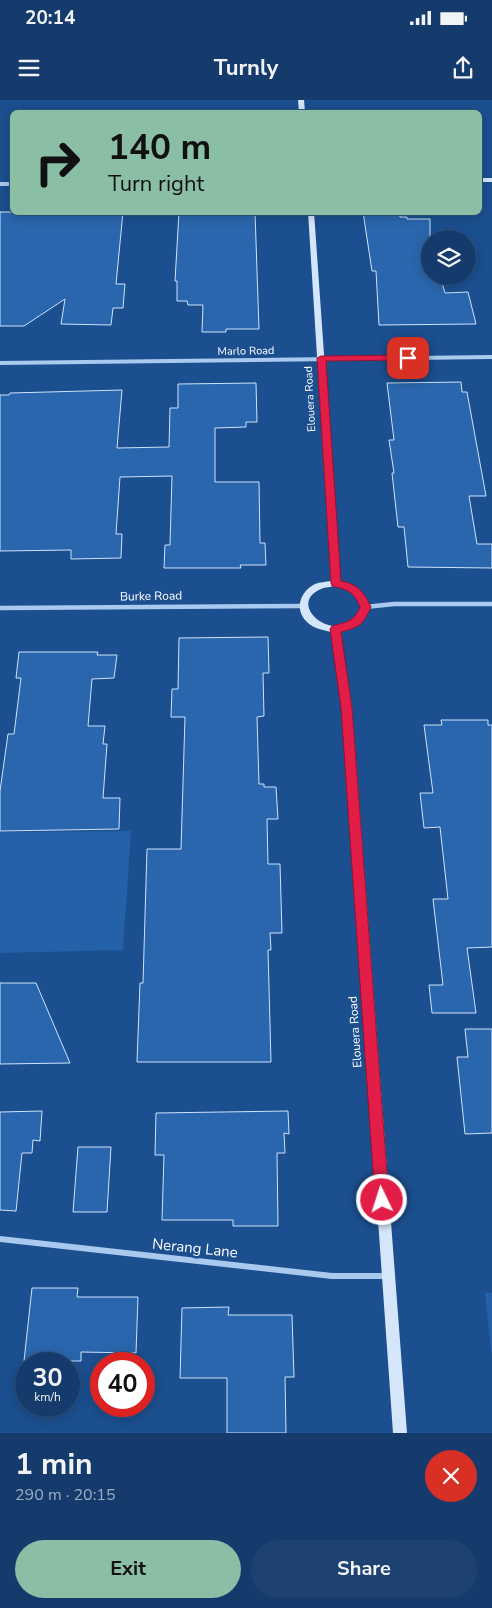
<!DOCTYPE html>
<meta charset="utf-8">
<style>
:root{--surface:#143b6b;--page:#1d4271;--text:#f1f3f6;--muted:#9dadc1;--line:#33557e;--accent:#8abfa5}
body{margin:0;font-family:"Nunito Sans",sans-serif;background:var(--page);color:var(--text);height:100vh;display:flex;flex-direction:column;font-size:19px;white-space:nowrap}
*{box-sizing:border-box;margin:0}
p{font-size:16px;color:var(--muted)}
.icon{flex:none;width:28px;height:28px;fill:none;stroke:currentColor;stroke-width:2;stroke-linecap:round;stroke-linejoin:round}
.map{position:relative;height:1333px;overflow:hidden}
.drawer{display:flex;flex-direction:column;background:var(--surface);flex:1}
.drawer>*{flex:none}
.top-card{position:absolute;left:10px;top:10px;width:472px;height:105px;border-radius:8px;box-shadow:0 2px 12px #0003,0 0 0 1px var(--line);background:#8abfa5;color:#111;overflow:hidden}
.controls{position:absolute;left:421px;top:130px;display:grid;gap:10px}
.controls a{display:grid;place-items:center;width:55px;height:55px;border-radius:50%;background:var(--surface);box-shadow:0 2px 12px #0003,0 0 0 1px var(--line);font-size:25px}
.speed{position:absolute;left:15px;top:1252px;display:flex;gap:10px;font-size:25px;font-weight:700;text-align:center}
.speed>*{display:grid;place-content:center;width:65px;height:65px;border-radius:50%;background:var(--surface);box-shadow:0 2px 12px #0003,0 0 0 1px var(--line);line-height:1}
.speed small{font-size:12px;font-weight:400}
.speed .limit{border:8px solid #d22;background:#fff;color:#111}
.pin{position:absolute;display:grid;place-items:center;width:42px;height:42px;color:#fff;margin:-21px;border-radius:10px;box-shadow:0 2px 8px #0006}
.me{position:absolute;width:55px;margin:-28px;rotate:356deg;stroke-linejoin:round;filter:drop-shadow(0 0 4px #0008)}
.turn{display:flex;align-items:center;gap:18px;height:105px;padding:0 15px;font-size:22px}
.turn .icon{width:65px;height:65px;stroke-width:2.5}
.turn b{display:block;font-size:35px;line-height:42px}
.round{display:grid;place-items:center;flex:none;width:52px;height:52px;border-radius:26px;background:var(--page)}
.summary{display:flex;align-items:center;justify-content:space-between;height:85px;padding:0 15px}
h1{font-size:30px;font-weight:700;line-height:38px}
.button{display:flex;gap:10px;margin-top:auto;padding:10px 15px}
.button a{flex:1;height:58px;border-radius:30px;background:var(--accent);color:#111;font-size:20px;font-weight:700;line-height:58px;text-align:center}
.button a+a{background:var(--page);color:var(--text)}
.status{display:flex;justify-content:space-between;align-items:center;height:35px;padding:0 25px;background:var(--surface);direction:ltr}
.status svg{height:14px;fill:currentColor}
header{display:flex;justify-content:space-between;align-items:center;height:65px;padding:0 15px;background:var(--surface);font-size:22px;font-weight:700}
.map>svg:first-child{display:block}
.green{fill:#2461a8}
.building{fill:#2a66ad;stroke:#cfe3fa}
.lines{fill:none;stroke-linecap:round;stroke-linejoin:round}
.street-far2{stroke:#a9c9ee;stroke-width:4}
.street-far1{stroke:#a9c9ee;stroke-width:4.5}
.street{stroke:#a9c9ee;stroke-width:6}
.secondary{fill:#d6e6fa;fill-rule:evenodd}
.route{fill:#e11d48;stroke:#92132f}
.labels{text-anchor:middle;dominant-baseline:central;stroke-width:5;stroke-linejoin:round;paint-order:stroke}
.far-street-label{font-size:11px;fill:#fff;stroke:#1b4f8f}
.street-label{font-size:12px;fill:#fff;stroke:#1b4f8f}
.near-street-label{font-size:15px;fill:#fff;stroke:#1b4f8f}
</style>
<div class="status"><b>20:14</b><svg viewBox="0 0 49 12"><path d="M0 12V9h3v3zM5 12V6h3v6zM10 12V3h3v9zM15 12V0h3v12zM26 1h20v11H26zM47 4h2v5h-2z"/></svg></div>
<header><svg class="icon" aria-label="menu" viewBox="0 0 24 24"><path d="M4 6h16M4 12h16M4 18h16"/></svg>Turnly<svg class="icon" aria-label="share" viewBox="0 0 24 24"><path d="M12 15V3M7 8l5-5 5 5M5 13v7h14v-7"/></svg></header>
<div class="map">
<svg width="492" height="1333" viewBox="0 0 492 1333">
<rect width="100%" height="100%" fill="#1b4f8f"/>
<path class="green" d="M131,731L123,850L0,853V732Z
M485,1193H492V1258Z"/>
<path class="building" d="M0,112H123L116,184H125L123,208H113L111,225L61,224L65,199L24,226H0Z
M179,112H255L259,229H226V232H202L203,205H188L187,201H177V181H175Z
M363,112H399L400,117H407V119H430V176H440L445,193L468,192L476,224L379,225L376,171H372Z
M461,282L462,292H467L486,396H469L477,444H492V468L408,467L404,427H398L392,373H394L389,340H394L387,283Z
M256,283L257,322H246V327L215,328V382H259L260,443H265L266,465H240L241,468H164L165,445H170L172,376L120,377L116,434H122L121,458L71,459V450L0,451V295H9L10,293L122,290L117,348L169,347L170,308H178V284Z
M268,537L269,573H263L264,616L257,617L259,684H264V687H276L278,719H267L268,764H280L282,833H270L271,850H268L271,962H137L140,883H143L147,749H181L185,617H171L172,589H178L179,538Z
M19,552H98L97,555H117L114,578L92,579L88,626H105L103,644H107L103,698H120L119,729L0,731V691L8,634H14L21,578H16Z
M441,620H488V625H492V847L467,848L476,913H432L429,885H443L433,799H448L440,727L424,728L420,693H433L424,625H442Z
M0,883H36L70,963L0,964Z
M465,929H492V1033L465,1034L457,957H468Z
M42,1011L40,1041L33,1040L32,1053H22L16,1111L0,1110V1012Z
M288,1011L289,1034L284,1033L285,1053H277L278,1126H233V1120H162L164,1055H155L156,1013Z
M78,1047H111L107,1112H73Z
M32,1188H78L77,1197H138L136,1253L81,1252V1261H24Z
M229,1207L228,1215H292L294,1277H285L286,1333H227V1278H180L182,1208Z"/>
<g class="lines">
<path class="street-far2" d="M0,84H12
M0,263L492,257"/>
<path class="street-far1" d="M365,507L394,504H492
M0,508L302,506"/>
<path class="street" d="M0,1139L332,1176H387"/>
<path class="secondary" d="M298,0H304L305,12H299Z
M480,78H492V82H480Z
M308,112H314L340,481C355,485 365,491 370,507C365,523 355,529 340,532L352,608L407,1333H393L342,608L331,532C323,530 315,529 308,523C294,511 299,492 315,484C320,482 326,482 331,481ZM336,486C349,489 370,503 355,518C332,543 286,504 321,489C325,487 331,487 336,486Z"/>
</g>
<path class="route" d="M408,255L413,258L411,260L326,261L341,481C358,484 364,492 371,507C363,525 360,527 341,532L352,608L389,1100L387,1105L382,1107L377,1105L375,1100L341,608L330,529L332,526C346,522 354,522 360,507C354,492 348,490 332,486L331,483L317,258L321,256Z"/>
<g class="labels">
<g class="far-street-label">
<text transform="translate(246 251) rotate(-1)">Marlo Road</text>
<text transform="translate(310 299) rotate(-93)">Elouera Road</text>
</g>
<g class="street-label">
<text transform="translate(151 496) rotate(-1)">Burke Road</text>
<text transform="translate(355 932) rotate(-94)">Elouera Road</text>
</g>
<g class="near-street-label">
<text transform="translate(195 1148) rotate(6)">Nerang Lane</text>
</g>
</g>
</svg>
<div class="controls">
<a><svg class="icon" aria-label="layers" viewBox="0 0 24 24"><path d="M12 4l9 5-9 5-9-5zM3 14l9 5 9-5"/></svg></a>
</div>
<div class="speed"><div>30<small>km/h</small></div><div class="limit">40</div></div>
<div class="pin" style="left:408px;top:258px;background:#d93025"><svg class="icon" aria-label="arrive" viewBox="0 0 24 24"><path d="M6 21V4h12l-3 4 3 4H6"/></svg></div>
<svg class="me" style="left:382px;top:1100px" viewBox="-20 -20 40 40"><circle r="17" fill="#e11d48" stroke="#fff" stroke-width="3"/><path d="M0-11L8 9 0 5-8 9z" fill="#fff"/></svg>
<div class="top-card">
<div class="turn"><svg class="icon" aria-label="right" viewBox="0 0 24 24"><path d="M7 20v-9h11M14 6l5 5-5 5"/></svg><div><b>140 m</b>Turn right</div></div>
</div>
</div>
<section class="drawer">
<div class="summary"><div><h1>1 min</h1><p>290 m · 20:15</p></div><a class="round" style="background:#d93025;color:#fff"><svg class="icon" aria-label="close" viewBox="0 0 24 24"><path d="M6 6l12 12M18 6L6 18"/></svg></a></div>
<div class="button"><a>Exit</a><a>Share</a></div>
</section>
